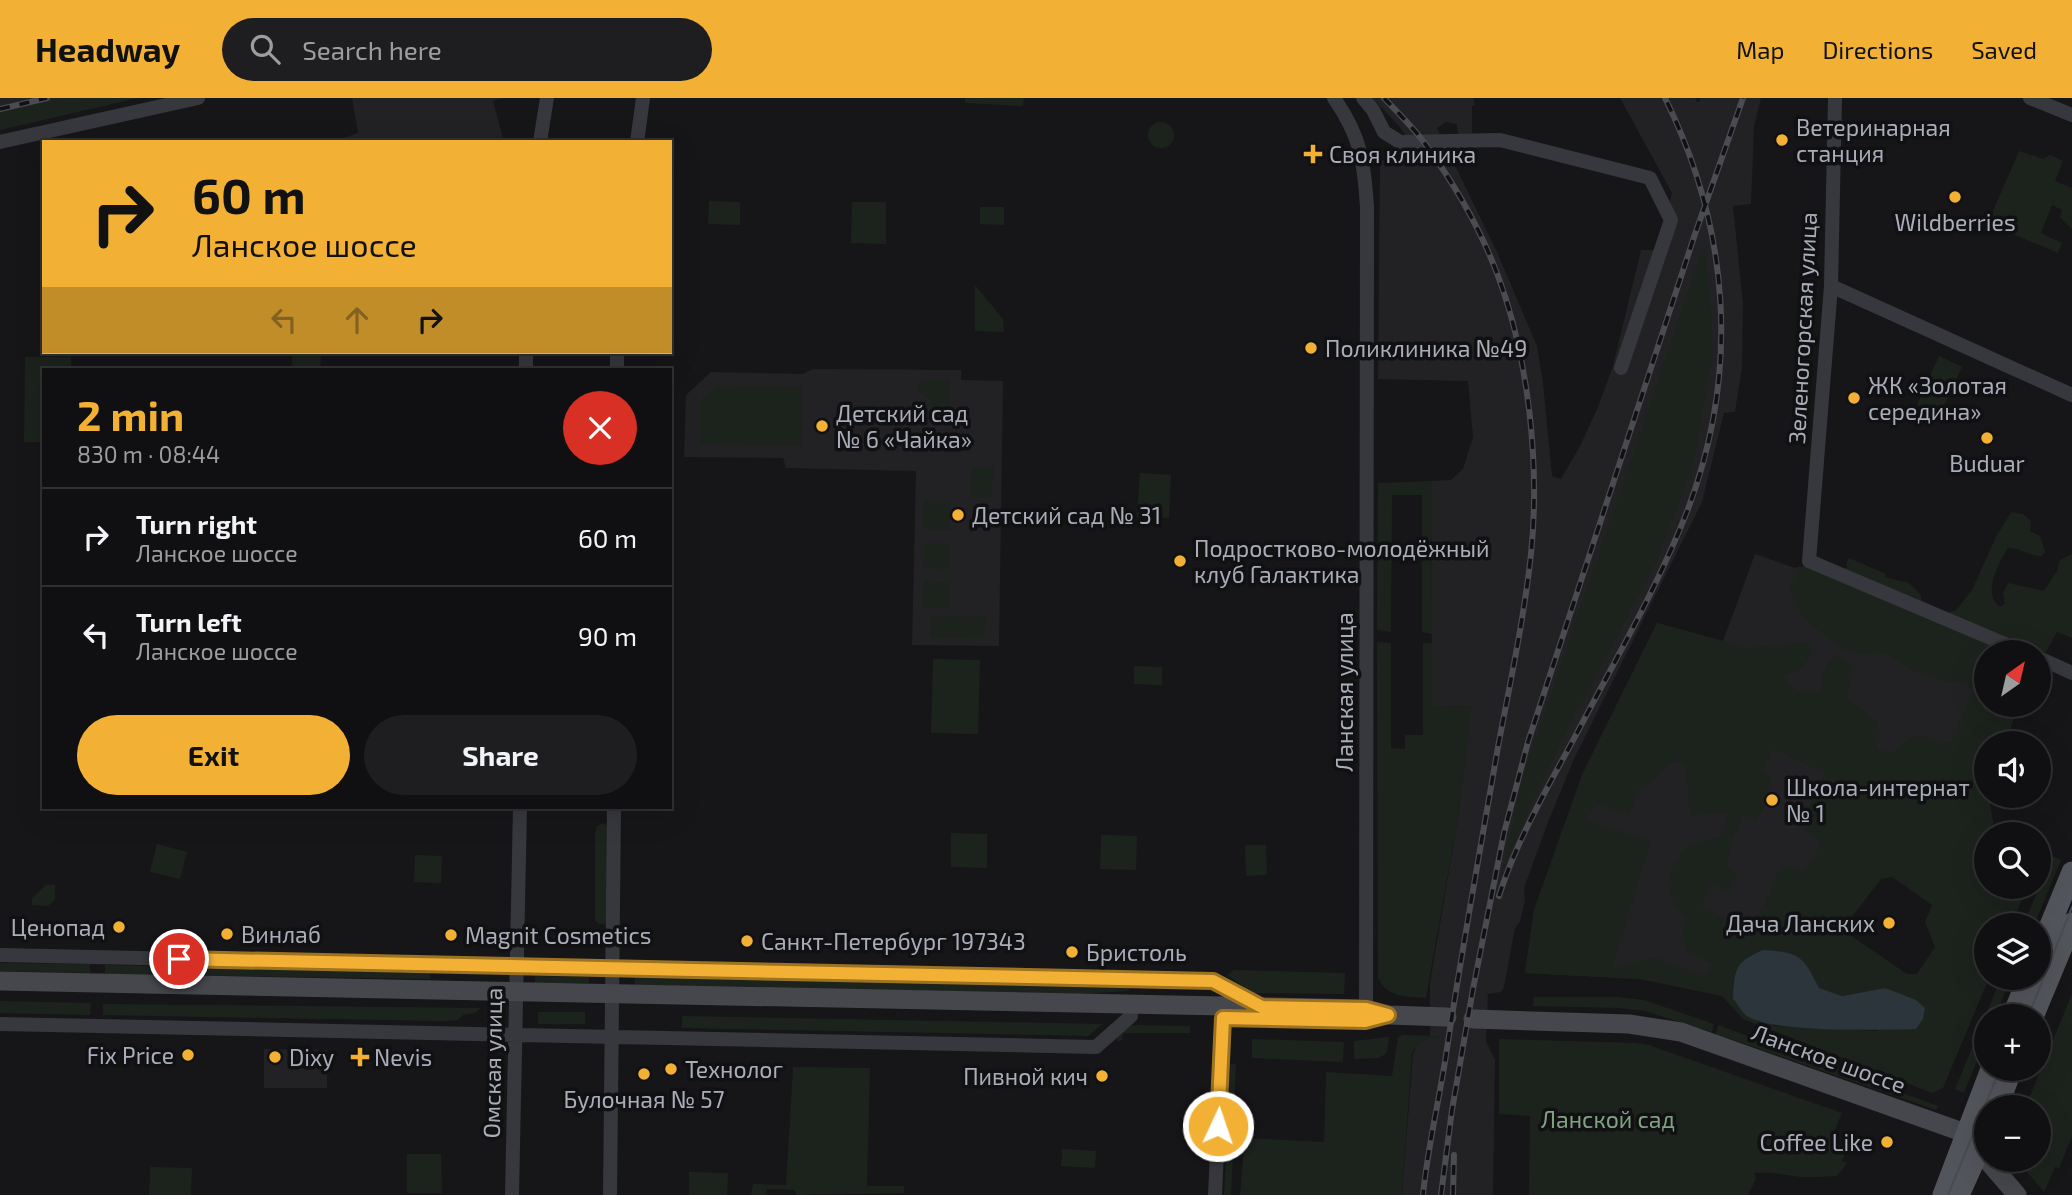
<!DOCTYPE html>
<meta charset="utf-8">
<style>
:root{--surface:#101012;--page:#1e1e20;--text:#f1f3f6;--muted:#9c9d9f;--line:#303032;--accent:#f2b134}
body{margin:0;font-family:"Exo 2",sans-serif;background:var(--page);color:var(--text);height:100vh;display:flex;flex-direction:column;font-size:26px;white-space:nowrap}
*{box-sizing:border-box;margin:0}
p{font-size:23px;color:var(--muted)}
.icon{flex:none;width:38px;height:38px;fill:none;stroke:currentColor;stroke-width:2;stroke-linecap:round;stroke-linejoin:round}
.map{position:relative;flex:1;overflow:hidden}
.side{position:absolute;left:42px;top:270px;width:630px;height:441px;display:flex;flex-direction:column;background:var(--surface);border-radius:0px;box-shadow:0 7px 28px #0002,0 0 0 2px var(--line)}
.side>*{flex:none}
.banner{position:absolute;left:42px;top:42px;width:630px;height:214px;border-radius:0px;box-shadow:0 7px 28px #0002,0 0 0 2px var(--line);background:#f2b134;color:#111;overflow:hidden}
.needle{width:46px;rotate:34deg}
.controls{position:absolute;left:1974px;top:542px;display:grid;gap:14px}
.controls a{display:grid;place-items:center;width:77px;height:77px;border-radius:50%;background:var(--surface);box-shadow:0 7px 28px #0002,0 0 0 2px var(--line);font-size:35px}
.pin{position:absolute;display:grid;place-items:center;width:60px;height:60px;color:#fff;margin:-30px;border:4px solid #fff;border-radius:50%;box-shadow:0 2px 7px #0007}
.me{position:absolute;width:77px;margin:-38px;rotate:3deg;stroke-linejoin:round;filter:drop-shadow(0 0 5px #0008)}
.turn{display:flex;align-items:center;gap:24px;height:147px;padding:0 35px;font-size:32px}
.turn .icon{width:91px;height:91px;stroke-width:2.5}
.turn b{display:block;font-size:49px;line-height:60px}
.lanes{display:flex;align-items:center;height:66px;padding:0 35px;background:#0003;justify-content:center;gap:35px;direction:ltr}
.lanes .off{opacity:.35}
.round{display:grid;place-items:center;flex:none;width:74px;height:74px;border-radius:37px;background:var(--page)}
.overview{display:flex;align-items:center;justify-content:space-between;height:119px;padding:0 35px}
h1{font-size:42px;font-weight:700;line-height:52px;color:var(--accent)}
.cta{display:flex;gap:14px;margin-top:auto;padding:14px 35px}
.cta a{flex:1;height:80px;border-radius:42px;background:var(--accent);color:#111;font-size:28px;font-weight:700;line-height:80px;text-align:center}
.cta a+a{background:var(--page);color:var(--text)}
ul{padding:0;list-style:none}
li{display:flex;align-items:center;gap:21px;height:98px;padding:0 35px;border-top:2px solid var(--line)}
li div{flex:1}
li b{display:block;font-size:26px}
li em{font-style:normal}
header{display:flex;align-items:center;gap:42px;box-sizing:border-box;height:98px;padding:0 35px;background:var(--accent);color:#111}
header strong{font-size:33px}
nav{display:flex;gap:38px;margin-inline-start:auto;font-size:24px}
.search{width:490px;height:63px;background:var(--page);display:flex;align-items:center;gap:18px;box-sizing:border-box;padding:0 24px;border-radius:38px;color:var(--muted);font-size:26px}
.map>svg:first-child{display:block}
.built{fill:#222225}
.green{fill:#1c231d;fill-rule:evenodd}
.water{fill:#2c353c}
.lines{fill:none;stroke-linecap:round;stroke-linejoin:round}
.minor{stroke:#37383d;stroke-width:14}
.secondary{stroke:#45474d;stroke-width:19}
.primary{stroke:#53555c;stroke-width:21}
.tram{stroke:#4a4c52;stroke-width:2}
.rail-casing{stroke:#4a4c52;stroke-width:6}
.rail{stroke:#111113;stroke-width:3.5;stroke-dasharray:10;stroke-linecap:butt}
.route-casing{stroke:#9d7322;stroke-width:18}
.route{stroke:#f2b134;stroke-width:12}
.poi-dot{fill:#f2b134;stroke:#111113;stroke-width:2.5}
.labels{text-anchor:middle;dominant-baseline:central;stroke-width:7;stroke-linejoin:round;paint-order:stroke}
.poi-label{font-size:23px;fill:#a8adb8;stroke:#111113;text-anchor:start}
.street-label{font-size:23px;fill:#a8adb8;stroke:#111113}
.park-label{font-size:23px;fill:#7fa381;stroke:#111113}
</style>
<header>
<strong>Headway</strong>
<div class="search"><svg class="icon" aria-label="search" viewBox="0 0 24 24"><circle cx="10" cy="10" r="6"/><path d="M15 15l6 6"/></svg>Search here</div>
<nav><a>Map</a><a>Directions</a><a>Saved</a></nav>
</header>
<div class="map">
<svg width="2072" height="1097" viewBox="0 0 2072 1097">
<rect width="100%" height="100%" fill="#161618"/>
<path class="built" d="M0,0H129L0,29Z
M352,0H504L493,3L504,44H342L341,41L358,35Z
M1372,0H1473L1475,7L1472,8V38L1458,37L1457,26L1446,24L1437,30L1497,154L1537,248L1543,285L1552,378L1561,381L1579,350L1598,309L1613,268L1641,152H1656L1672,95L1620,0H1695L1698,5L1701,0H1761L1754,28L1751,106L1733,108L1743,206L1742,269L1735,314L1724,315L1702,404L1574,661L1548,724L1524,790L1525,802L1520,824L1515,830L1504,889L1501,894L1488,896L1486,943L1495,962L1493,1097H1402L1413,956L1418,945L1430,940V885L1458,719L1471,608L1432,609L1431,383L1451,382L1463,371L1473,339L1468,283L1378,281L1380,62H1422L1399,28Z
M813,271L961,272V282L1003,283L999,548L912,547L916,373L786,370L783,360L684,359L686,297L711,274L803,276Z
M1755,456L1809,475L1986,555V646L1825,751L1722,898L1640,881L1525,875L1534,812L1582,677L1657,525L1723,543Z
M264,951L327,952V990H264Z"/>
<path class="green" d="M66,0H138L0,32V15Z
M965,0H1024L1023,8L965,5Z
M1148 37a13 13 0 1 1 26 0a13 13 0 1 1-26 0Z
M2019,53L2043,61L2050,57L2063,63L2055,83L2072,90V131L2060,119L2062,112L2052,107L2041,135L2062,145L2058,155L1996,129L1993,124V113Z
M709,103L740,104V127L708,126Z
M852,104H886V146L851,145Z
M980,109H1004V127L980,126Z
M1704,146L1711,210L1712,261L1693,369L1652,473L1566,634L1535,698L1502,773L1522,682Z
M975,187L1003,221L1004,234L975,233Z
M292,258H321L320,271H292Z
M1939,258L1962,269L1940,317L1917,307Z
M25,259H71V271H44V344H24Z
M919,281H950L949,315L931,314V303L919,293Z
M717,287L802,289L801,348L699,346L700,305Z
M971,369H993L992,400L970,399Z
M1140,375L1171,377L1169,420L1137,418Z
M1431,383L1432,536L1422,534V397H1392L1391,534L1377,532L1378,385Z
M923,403H951L950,432L923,431Z
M2011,414L2023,416L2031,423L2030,433L2040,438L2045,454L2042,458C2030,458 2020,450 2008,450C1999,465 1981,495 2000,509L2005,506L2003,495L2008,485L2044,493L2057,473L2060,462L2072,456V540L2057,534L2046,554L2039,557V555H1986V607H2018L2006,646H1986V677L1981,682L1982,689L1989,699L1995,737H1986V789H2027L2011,828H1986V880H1989L1943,990L1932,995L1743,921L1722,898L1717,896L1640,881L1525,875L1534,812L1582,677L1657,525L1749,550L1806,544L1813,554L1799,573L1784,577C1794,596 1799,596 1819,593L1823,587C1821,573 1827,568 1835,558L1844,560L1853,568L1847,601L1877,623L1880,632L1875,643L1878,651L1892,656L1899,648L1917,637L1951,646L1973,592L1967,585C1929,583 1919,578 1889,556L1873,557L1853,554L1840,550L1802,518L1789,490L1797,474L1796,469H1813L1832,479L1848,469L1846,467L1849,460L1886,476L1885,479L1909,485L1921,497L1922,514L1936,519L1956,512L1972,492L1996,439ZM1773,651L1825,675L1800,729L1819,741L1817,755L1804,774L1783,765L1751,833L1701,809L1711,786L1728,794L1737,778L1727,767L1732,741L1743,718L1756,723L1770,699L1771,679L1762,674ZM1675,662L1686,667L1690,717L1730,715L1720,739L1688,746C1665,780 1661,786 1685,821L1682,838L1688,855L1714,866L1704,878L1655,859L1612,869L1651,743L1585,722L1597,706L1629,718L1640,687L1647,690ZM1892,779L1932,807L1925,824L1935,849L1917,876H1907L1847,835L1848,824L1881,781ZM1763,852C1797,854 1804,859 1818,890L1842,898L1885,890L1877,933L1773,928Z
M924,445H950V471L923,470Z
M923,483L949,484V510L922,509Z
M931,518L985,519L984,541L930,539Z
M1377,544L1391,545V650L1405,651V637H1423V545H1432V609L1472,608L1458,719L1426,900C1408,898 1385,900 1378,879Z
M933,561L980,562L978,636L931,635Z
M1134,568L1162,569V587L1134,586Z
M603,725L608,728V822L604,826H599L595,822V735L597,728Z
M951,735L987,736V770L951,769Z
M1101,737L1137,738L1136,772L1100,771Z
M157,746L187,754L180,781L150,774Z
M1245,747H1266L1267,777L1246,778Z
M415,757L442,758L441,785L414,784Z
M2052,758L2061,762L2034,827L2025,823Z
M46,787H55V801L48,808L32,807V800Z
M599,833H605V843L595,846L556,845L552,841L555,836C570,834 584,836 599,833Z
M0,865L90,866V875L0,873Z
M105,867L430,873V881L105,876Z
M1234,872L1345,875L1344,896L1253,895L1227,877Z
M535,878L589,879V885H535Z
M635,878L1129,889V893L1064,897L635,887Z
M2001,880H2011L1995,919H1986V941L1964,995L1955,991Z
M2072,896V1039L2059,1070L2055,1069L2044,1094L2017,1062H2039V1010H2025Z
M1534,899H1617L1644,902L1714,926L1712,934L1645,913L1619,910L1533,908Z
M0,903L91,905L90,917L0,915Z
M103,906L480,910L475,915L463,917L458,922L446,923L103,917Z
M538,914H585V926H538Z
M682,918L1103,926L1088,938L682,930Z
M1132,927L1190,928V935H1123L1122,942L1117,943V936Z
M1718,927L1938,1008L1936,1012L1716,936Z
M1402,937L1440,938V940C1426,940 1419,943 1412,955L1402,1097H1240L1245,1040L1324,1044L1326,974L1392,978L1398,940Z
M1389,939L1387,955L1379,960L1354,961V943Z
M1252,941L1344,944L1343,964L1252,960Z
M1499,941L1635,945L1649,947L1842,1015L1830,1043L1847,1050L1842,1063L1847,1065L1837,1078C1826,1078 1815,1080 1804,1079C1787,1078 1771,1073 1754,1075L1756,1081L1748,1097H1529L1530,1018L1499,1016Z
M1230,966H1236L1232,1047H1227Z
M793,969L870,970L867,1088H904V1095L796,1097L795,1092L767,1091L766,1097H751L753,1086L786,1087Z
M1062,1051L1096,1053L1095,1070L1061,1068Z
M407,1056H441L442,1095H407Z
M1226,1058H1233L1231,1097H1224Z
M150,1069L192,1070L191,1097H149Z
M689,1074L728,1075L727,1097H689Z"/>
<path class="water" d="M1763,852C1800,854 1803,858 1819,890L1842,898L1885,890L1916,902L1925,910L1923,921L1916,931C1884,932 1771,935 1747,918C1742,915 1738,906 1733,901C1735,870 1734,865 1763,852Z"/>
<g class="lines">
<path class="minor" d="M1334,0C1361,39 1364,63 1367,109L1366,911
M1363,0L1373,12L1384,34L1400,44L1500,42L1650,80L1671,122L1621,270
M1835,0L1831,188L1809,463L2026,555
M2030,0L2072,17
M0,44L198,0
M540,44L547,0
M637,44L643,0
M1831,188L2072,297
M526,254V271
M617,271V254
M2039,560L2072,575
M0,857L1213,883L1259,908
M0,926L1096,949L1131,918
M512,1097L520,709
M610,1097L614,709
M1215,1097L1223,920"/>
<path class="secondary" d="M0,883L1366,911L1388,917L1447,919
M1473,921L1629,926L1681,934L1979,1040
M1987,1062L2017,1097"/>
<path class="primary" d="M2039,854L2072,774
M2012,919L2028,880
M2033,919L2072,825
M1997,1010L2012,971
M1943,1097L1991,971
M1959,1097L1986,1037"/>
<path class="tram" d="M2028,919L2072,809
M1948,1097L2000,971"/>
<defs>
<path id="rail" d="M1384,0C1398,15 1414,30 1426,47C1455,87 1481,132 1498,178C1529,261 1540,368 1531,456C1524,521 1510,585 1498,649C1481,747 1463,845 1448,944C1441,995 1428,1045 1423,1097
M0,11L47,0
M1499,798C1517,741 1549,687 1577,635C1615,562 1658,489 1688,411C1740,273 1730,132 1665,0
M1441,1097L1452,1012L1473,891L1504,735L1528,644L1695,136L1743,0
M1453,1097L1454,1057"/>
</defs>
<use href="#rail" class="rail-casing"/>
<use href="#rail" class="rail"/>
</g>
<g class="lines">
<defs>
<path id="route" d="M179,861L1213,883L1262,909L1366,911L1388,917L1365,923L1223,920L1218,1028"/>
</defs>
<use href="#route" class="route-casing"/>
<use href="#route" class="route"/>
</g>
<g class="poi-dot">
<circle cx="1782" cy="42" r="7"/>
<path d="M1309.5 45.5h7v7h7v7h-7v7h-7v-7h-7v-7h7z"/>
<circle cx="1955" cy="99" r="7"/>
<circle cx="1311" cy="250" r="7"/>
<circle cx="1854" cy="300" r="7"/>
<circle cx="822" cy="328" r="7"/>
<circle cx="1987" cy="340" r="7"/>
<circle cx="958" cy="417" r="7"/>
<circle cx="1180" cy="463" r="7"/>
<circle cx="1772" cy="702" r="7"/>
<circle cx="1889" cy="825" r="7"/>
<circle cx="119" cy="829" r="7"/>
<circle cx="227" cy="836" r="7"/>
<circle cx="451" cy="837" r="7"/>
<circle cx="747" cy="843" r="7"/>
<circle cx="1072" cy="854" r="7"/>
<circle cx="188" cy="957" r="7"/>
<circle cx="275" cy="959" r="7"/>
<path d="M356.5 948.5h7v7h7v7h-7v7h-7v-7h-7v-7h7z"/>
<circle cx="671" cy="971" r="7"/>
<circle cx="644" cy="976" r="7"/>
<circle cx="1102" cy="978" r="7"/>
<circle cx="1887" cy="1044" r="7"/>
</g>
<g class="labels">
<g class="poi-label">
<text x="1796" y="29">Ветеринарная<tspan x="1796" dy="26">станция</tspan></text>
<text x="1329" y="56">Своя клиника</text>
<text x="1955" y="124" text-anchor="middle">Wildberries</text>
<text x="1325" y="250">Поликлиника №49</text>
<text x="1868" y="287">ЖК «Золотая<tspan x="1868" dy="26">середина»</tspan></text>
<text x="836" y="315">Детский сад<tspan x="836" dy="26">№ 6 «Чайка»</tspan></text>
<text x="1987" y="365" text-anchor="middle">Buduar</text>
<text x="972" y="417">Детский сад № 31</text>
<text x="1194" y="450">Подростково-молодёжный<tspan x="1194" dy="26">клуб Галактика</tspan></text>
<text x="1786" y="689">Школа-интернат<tspan x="1786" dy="26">№ 1</tspan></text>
<text x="1875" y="825" text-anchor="end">Дача Ланских</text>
<text x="105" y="829" text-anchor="end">Ценопад</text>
<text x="241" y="836">Винлаб</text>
<text x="465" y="837">Magnit Cosmetics</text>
<text x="761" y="843">Санкт-Петербург 197343</text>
<text x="1086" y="854">Бристоль</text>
<text x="174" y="957" text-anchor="end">Fix Price</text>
<text x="289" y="959">Dixy</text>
<text x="374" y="959">Nevis</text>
<text x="685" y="971">Технолог</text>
<text x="1088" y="978" text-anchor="end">Пивной кич</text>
<text x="644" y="1001" text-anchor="middle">Булочная № 57</text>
<text x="1873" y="1044" text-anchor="end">Coffee Like</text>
</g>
<g class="street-label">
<text transform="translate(1802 230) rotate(-87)">Зеленогорская улица</text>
<text transform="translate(1344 594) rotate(-90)">Ланская улица</text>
<text transform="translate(1829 960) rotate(20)">Ланское шоссе</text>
<text transform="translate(492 965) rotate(-89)">Омская улица</text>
</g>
<g class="park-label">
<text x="1608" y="1021">Ланской сад</text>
</g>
</g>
</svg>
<div class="controls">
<a><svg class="needle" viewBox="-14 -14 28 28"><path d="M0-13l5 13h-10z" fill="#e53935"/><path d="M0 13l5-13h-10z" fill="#9c9d9f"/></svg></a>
<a><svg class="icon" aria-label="sound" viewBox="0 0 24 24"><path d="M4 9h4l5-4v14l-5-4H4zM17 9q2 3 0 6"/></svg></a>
<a><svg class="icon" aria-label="search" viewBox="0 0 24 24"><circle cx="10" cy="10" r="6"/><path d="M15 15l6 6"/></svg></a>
<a><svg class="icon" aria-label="layers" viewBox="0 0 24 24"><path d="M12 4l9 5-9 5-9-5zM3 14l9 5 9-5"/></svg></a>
<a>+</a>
<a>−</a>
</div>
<div class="pin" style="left:179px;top:861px;background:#d93025"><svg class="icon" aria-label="arrive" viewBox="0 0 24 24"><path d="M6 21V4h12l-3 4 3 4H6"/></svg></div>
<svg class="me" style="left:1218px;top:1028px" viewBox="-20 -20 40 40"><circle r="17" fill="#f2b134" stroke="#fff" stroke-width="3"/><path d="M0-11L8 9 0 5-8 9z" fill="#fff"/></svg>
<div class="banner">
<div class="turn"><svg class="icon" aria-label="right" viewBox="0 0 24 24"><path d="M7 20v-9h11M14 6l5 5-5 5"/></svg><div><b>60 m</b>Ланское шоссе</div></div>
<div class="lanes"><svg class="icon off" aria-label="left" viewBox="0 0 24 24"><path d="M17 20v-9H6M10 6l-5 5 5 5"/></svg><svg class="icon off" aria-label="ahead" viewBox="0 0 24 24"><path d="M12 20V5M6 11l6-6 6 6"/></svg><svg class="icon" aria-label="right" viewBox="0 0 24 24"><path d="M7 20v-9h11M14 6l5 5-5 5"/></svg></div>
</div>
<section class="side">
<div class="overview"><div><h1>2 min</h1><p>830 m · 08:44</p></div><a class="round" style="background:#d93025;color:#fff"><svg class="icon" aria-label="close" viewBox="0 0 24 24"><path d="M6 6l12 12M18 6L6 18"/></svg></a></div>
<ul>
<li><svg class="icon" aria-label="right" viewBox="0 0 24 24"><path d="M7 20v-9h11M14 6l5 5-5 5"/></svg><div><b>Turn right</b><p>Ланское шоссе</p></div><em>60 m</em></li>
<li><svg class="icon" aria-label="left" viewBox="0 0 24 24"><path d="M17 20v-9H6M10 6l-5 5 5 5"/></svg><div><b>Turn left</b><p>Ланское шоссе</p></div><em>90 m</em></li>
</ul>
<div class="cta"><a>Exit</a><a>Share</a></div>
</section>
</div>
